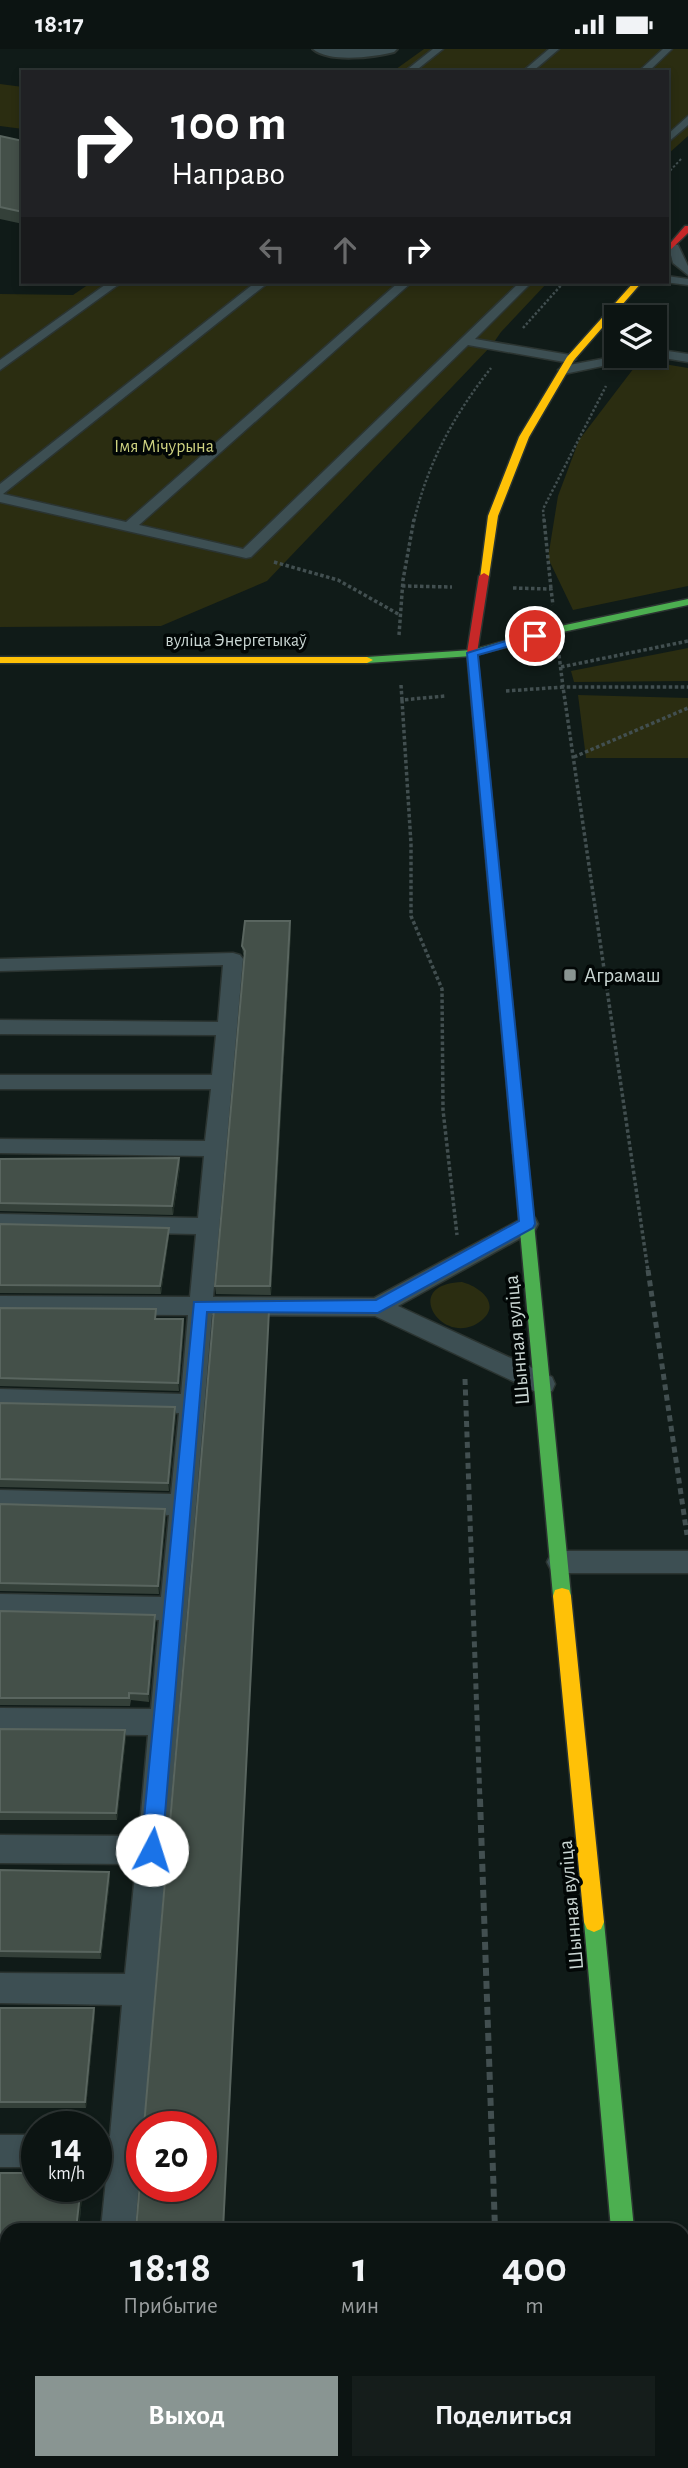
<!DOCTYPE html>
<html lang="ru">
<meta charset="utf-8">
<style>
:root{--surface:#0c1412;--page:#151d1b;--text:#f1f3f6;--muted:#9a9e9f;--line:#2c3332;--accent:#899592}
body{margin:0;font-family:"Alegreya Sans",sans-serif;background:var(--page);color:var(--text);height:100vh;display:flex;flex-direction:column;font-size:26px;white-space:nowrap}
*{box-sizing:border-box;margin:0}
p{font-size:23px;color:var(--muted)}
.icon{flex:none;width:38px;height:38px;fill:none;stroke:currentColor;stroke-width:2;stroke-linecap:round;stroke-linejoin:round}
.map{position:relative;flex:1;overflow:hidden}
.drawer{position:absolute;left:0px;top:2174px;width:690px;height:247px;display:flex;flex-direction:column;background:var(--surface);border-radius:21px 21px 0 0;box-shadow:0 4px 10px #0003,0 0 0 2px var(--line)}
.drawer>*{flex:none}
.guide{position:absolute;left:21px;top:21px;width:648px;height:214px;border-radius:0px;box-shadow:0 4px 10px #0003,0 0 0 2px var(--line);background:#202124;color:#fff;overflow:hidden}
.controls{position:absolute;left:604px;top:256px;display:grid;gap:14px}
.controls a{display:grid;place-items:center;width:63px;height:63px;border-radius:0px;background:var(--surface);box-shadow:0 4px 10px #0003,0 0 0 2px var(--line);font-size:35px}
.speed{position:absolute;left:21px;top:2062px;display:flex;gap:14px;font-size:35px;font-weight:700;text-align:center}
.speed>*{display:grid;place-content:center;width:91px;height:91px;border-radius:50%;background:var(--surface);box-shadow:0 4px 10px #0003,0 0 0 2px var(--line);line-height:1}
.speed small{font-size:18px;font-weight:400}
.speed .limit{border:10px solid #d22;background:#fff;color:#111}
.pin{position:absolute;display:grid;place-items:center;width:60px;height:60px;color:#fff;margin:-30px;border:4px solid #fff;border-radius:50%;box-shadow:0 2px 7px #0007}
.me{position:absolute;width:77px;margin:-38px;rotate:5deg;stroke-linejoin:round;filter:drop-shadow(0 0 5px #0008)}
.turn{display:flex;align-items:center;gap:24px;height:147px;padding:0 35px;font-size:32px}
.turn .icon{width:91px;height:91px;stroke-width:2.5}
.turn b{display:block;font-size:49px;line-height:60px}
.lanes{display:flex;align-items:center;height:66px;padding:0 35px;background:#0003;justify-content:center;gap:35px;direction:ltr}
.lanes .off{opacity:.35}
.eta{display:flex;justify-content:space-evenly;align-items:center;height:119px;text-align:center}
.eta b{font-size:42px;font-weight:700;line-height:49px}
.action{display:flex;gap:14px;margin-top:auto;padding:14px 35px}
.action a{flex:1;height:80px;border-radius:0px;background:var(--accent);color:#fff;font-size:28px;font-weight:700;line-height:80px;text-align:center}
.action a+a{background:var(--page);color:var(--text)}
.status{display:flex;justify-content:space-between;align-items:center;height:49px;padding:0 35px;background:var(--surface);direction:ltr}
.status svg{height:19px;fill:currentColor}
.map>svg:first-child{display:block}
.green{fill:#2b2d11}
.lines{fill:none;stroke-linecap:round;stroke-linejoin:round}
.lane-casing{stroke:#2b3431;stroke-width:3}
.street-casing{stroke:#2b3431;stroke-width:4}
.fast-casing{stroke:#2b3431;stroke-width:3}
.slow-casing{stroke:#2b3431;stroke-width:3}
.jam-casing{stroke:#2b3431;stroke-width:3}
.path-far4{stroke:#424f50;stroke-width:2;stroke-dasharray:2.5 2;stroke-linecap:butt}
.path-far3{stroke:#424f50;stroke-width:2.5;stroke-dasharray:2.5 2;stroke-linecap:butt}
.path-far2{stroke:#424f50;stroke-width:3.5;stroke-dasharray:3.5 2.5;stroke-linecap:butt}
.path-far1{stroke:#424f50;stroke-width:5;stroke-dasharray:6 4.5;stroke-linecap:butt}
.path{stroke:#424f50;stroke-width:6;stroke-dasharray:8 5;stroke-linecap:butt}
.lane{fill:#3d4f53;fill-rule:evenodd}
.street{fill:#3d4f53;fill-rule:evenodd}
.fast{fill:#4caf50;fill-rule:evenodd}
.slow{fill:#ffc107;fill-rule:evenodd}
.jam{fill:#c62828;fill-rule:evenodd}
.wall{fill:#344039}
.shaded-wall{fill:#1f2b25}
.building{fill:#445049;stroke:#59655f;stroke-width:2}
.route{fill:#1a73e8;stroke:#114b97;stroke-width:2}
.poi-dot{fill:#899592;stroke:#020706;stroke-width:2.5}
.labels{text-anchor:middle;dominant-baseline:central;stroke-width:7;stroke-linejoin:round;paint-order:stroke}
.far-park-label{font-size:18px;fill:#ced281;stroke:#020706}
.far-street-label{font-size:18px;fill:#cad6d3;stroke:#020706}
.poi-label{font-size:21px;fill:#cad6d3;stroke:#020706;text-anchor:start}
.street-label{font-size:21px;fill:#cad6d3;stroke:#020706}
</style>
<div class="status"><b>18:17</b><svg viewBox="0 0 49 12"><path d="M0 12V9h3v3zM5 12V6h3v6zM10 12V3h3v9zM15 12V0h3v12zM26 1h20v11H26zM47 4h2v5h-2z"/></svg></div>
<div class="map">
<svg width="688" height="2419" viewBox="0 0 688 2419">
<rect width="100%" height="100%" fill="#101b18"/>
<path class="green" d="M424,0H688V87L667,106V23H392Z
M0,35L23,38V80L0,77Z
M92,233H548L501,283L492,296L267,532L161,577L0,578V245L73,246Z
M640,311L688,319V537L573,561L548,509L558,447L579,391Z
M688,599V632L574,633L571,622Z
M578,646L688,649V709H586Z
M462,1233C478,1237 502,1254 482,1271C445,1302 398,1235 462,1233Z"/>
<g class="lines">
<defs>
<path id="lane" d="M433,0H443L414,23H404Z
M549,0H559L532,23H522Z
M663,0H672L648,23H638Z
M688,67V76L667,94V86Z
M668,194L678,196L688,217V226L673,214Z
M667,227L688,230V236L664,233H667Z
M109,233H122L0,321V311Z
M256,233H269L3,445L126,473L399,233H412L139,476L243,500L520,233H532L475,290L570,306L576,310L570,314L468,296L251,508L246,509L0,453V435Z
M654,300L688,305V313L651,307L564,325L558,321L564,317L623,306H654Z
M233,904L240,906L243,910L213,1248L374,1249L527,1167L535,1169L538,1175L535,1181L398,1257L552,1328L555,1335L552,1342L543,1344L534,1342L375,1267L212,1266L135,2180H101L107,2120L96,2119V2087H110L122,1956L0,1954V1924L125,1925L136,1815L0,1814V1786L139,1787L148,1686L0,1685V1659L151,1660L159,1571L0,1567V1545L161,1548L169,1466L0,1461V1441L171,1445L179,1364L0,1360V1340L181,1345L188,1266L0,1265V1247L190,1248L196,1185L0,1181V1165L198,1169L204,1107L0,1104V1090L205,1092L211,1040H0V1026H212L216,986L0,985V971L218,973L223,916L0,922V910Z
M560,1502H688V1524H560L551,1521L547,1513L551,1505Z
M0,2086H37V2118H0Z
M0,2264H7V2298H0Z
M80,2413H116V2419H80Z"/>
<path id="street" d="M313,0H397L394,3C375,8 329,14 313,0Z"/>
<path id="fast" d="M688,550V556L558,584L472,607L367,614L361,611L367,608L472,601L556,578Z
M520,1099L527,1104L571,1547L569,1553L562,1555L555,1553L553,1547L513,1104Z
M594,1863L601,1866L604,1873L634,2180H611L584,1873L587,1866Z"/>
<path id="slow" d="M634,233H642L574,311L529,388L498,467L489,527L480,529L488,467L519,388L567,308Z
M0,608H367L373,611L367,614H0Z
M562,1539L569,1541L571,1547L604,1873L601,1880L594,1883L587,1880L584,1873L553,1547L555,1541Z
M633,2413H659V2419H633Z"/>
<path id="jam" d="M685,177H688V184L667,204V198Z
M484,524L489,527L477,604L527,1104L520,1109L513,1104L467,604L479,527Z"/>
</defs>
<use href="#lane" class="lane-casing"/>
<use href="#street" class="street-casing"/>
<use href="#fast" class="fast-casing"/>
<use href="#slow" class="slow-casing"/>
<use href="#jam" class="jam-casing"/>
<path class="path-far4" d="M667,125L682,109"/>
<path class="path-far3" d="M523,279L564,233
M414,472C428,413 454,366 491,319
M544,472L543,460L606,337"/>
<path class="path-far2" d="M544,470L551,540
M274,513L338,531L400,566
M402,537L452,538
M513,539L551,540L553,556
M399,586L403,531L414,470
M559,606L563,638H688
M561,618L688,592
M401,636L402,651L445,647
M506,642L563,638L648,1222
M402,651L411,795V867L442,940L443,1061L457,1186
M574,708L688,659"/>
<path class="path-far1" d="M648,1221L687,1486
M465,1330L480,1752"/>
<path class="path" d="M480,1750L495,2180
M503,2413L504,2419"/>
<use href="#lane" class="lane"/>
<use href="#street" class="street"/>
<use href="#fast" class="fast"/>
<use href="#slow" class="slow"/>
<use href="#jam" class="jam"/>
</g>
<path class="wall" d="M0,87L23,92V175L0,170Z
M291,881L271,1246L216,1245L215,1237L245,908L243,905L242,897Z
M179,1109L180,1118L173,1166L0,1162V1110Z
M0,1175L169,1187L161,1245L0,1244Z
M0,1259L157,1270H183L184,1278L179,1342L0,1337Z
M0,1354L175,1358L176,1367L169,1442L0,1438Z
M0,1455L165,1460L166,1469L159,1545L0,1542Z
M0,1562L155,1566L156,1574L149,1653L131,1651L130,1657L0,1656Z
M0,1680L126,1688L117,1771H0Z
M0,1821L109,1823L110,1830L101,1910L0,1908Z
M0,1959H94L95,1966L86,2059H0Z
M0,2124L37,2137H83L79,2180H7V2242H0Z"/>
<path class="shaded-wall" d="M290,872L291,881L271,1246L270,1237Z
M179,1109L180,1118L173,1166L172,1157Z
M169,1179V1187L161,1245L160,1237Z
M269,1261L224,2180H223Z
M183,1270L184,1278L179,1342L178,1334Z
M175,1358L176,1367L169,1442L168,1434Z
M165,1460L166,1469L159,1545L158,1537Z
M155,1566L156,1574L149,1653L148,1645Z
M125,1681L126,1688L117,1771L116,1764Z
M109,1823L110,1830L101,1910L100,1903Z
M94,1959L95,1966L86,2059L85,2053Z
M81,2137H83L79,2180H76Z"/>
<path class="building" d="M0,87L23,92V163L0,158Z
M245,872H290L270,1237H215L245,902L242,897Z
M179,1109L172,1157L0,1154V1110Z
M0,1175L169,1179L160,1237L0,1236Z
M0,1259L156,1260L155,1270H183L178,1334L0,1329Z
M214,1260L269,1261L223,2180H136L142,2110V2137H201V2077H144Z
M0,1354L175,1358L168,1434L0,1430Z
M0,1455L165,1460L158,1537L0,1534Z
M0,1562L155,1566L148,1645L129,1644V1649H0Z
M0,1680L125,1681L116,1764L0,1763Z
M0,1821L109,1823L100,1903L0,1902Z
M0,1959H94L85,2053H0Z
M0,2124H37V2137H81L76,2180H7V2236H0Z
M0,2312H7V2413H46L45,2419H0Z"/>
<path class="route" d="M535,583L540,587L539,589L478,606L535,1175L533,1179L378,1264L207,1263L162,1801L159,1807L152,1810L144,1807L141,1801L194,1253L376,1251L519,1172L467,604Z"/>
<rect class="poi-dot" x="563" y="919" width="14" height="14" rx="3.5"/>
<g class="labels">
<g class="far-park-label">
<text x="164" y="398">Імя Мічурына</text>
</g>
<g class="far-street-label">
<text x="236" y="592">вуліца Энергетыкаў</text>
</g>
<g class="poi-label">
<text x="584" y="926">Аграмаш</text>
</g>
<g class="street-label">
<text transform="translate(517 1291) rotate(-95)">Шынная вуліца</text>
<text transform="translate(571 1856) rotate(-95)">Шынная вуліца</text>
</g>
</g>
</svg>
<div class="controls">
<a><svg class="icon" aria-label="layers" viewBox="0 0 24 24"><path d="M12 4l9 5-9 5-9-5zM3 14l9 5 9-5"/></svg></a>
</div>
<div class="speed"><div>14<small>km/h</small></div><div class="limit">20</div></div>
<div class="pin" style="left:535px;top:587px;background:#d93025"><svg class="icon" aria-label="arrive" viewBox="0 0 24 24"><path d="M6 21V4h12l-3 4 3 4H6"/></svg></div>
<svg class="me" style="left:152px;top:1801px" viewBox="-20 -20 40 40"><circle r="19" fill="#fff"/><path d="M0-13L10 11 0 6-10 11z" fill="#1a73e8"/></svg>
<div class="guide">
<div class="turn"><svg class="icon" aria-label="right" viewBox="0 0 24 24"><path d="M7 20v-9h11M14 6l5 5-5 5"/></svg><div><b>100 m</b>Направо</div></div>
<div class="lanes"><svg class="icon off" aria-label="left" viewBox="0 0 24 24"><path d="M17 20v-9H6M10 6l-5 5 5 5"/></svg><svg class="icon off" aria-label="ahead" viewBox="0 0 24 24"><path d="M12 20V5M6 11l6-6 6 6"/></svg><svg class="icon" aria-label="right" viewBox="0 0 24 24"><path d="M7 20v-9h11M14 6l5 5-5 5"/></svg></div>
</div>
<section class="drawer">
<div class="eta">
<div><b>18:18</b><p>Прибытие</p></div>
<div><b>1</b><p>мин</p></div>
<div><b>400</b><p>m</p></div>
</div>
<div class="action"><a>Выход</a><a>Поделиться</a></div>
</section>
</div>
